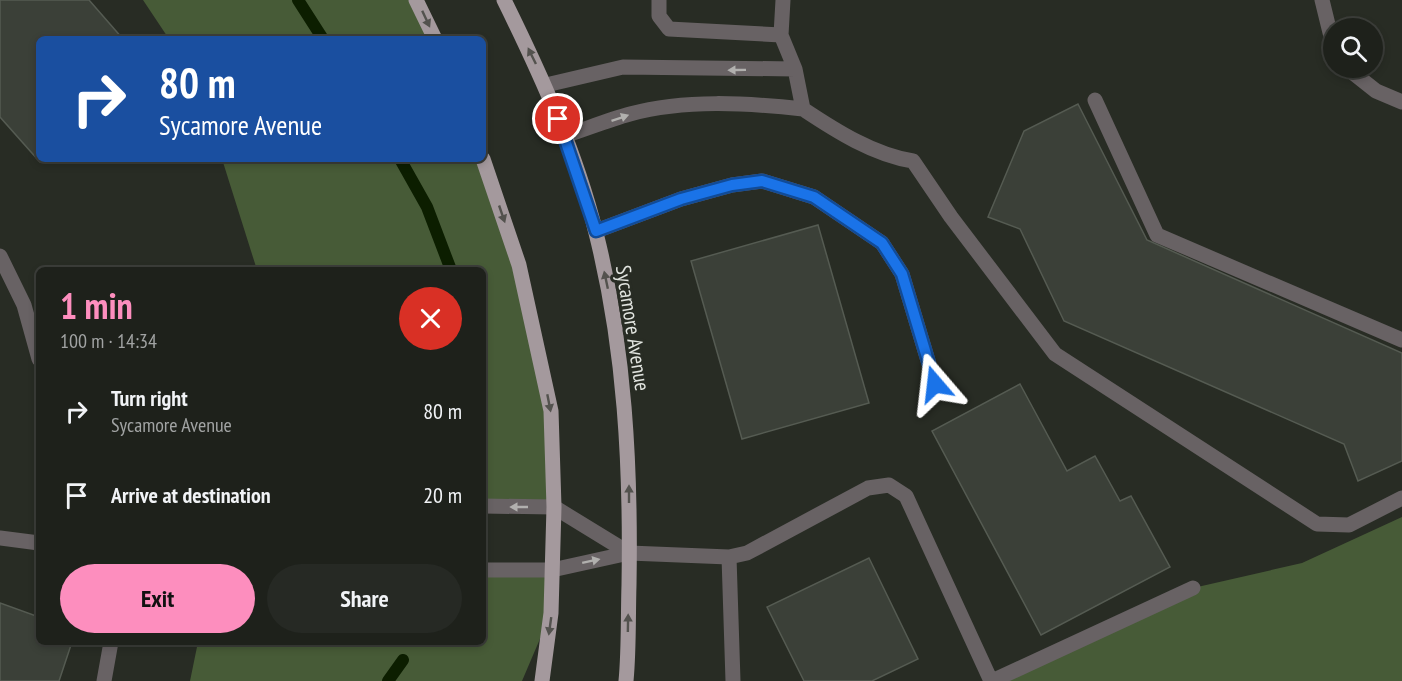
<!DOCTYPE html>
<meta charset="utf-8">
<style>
:root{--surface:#1e211b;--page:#262924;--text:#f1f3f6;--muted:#a1a3a3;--line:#3c3e3a;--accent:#fd8ebe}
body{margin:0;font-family:"PT Sans Narrow",sans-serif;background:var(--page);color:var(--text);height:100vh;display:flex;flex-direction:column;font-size:22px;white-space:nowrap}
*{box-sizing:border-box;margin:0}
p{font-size:20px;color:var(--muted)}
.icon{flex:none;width:33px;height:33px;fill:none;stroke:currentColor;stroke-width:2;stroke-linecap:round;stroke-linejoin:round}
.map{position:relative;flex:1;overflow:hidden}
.drawer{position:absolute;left:36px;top:267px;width:450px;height:378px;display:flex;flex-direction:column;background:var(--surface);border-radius:9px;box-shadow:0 3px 9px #0003,0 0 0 2px var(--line)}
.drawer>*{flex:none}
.top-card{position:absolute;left:36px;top:36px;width:450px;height:126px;border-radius:9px;box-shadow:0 3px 9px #0003,0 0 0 2px var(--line);background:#1a4fa0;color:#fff;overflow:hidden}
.fabs{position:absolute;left:1323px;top:18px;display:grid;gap:12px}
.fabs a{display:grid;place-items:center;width:60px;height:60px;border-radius:50%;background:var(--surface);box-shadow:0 3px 9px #0003,0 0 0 2px var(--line);font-size:30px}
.pin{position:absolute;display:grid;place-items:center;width:51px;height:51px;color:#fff;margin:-26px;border:3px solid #fff;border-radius:50%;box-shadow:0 2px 6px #0007}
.me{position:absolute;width:66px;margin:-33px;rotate:343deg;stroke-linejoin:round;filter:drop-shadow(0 0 4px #0008)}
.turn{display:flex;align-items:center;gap:21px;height:126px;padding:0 24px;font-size:27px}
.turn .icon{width:78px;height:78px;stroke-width:2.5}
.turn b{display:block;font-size:42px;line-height:51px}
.round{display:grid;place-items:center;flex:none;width:63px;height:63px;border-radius:32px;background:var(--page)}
.overview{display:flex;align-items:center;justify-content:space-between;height:102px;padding:0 24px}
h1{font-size:36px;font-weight:700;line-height:45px;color:var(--accent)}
.button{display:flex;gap:12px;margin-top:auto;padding:12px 24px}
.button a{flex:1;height:69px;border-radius:36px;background:var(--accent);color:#111;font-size:24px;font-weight:700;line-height:69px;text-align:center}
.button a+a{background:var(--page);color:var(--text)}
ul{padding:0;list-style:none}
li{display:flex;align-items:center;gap:18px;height:84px;padding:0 24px}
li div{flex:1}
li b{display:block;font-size:22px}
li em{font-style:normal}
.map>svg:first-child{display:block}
.green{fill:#475b37}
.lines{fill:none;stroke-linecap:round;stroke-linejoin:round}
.stream{stroke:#0c1e00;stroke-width:12}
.building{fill:#3b4038;stroke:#555b52;stroke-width:1.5}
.minor{stroke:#686264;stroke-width:15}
.major{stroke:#a4999d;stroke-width:15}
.oneway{fill:#53524e}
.oneway2{fill:#b1b0ae}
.route-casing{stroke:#114b97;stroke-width:15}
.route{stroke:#1a73e8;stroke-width:10}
.labels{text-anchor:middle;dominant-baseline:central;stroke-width:6;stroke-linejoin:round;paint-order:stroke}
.street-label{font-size:21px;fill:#e1e4df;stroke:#282c24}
</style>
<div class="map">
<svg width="1402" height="681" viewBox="0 0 1402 681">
<rect width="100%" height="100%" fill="#282c24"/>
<path class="green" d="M143,0H416L435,39H169Z
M222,159H483L551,411L554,507L483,506V270H257Z
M1402,517V681H992L1193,588L1302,563Z
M483,570H552L551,613L522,681H190L198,642H483Z"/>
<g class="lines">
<path class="stream" d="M298,0L323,39
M400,159L427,207L451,270
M388,681L403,660"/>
</g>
<path class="building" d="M0,0H89L123,39H39V161L0,117Z
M1078,104L1147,240L1402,353V461L1358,481L1344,444L1064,321L1020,229L988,217L1024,131Z
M818,225L869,403L742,439L691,261Z
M1020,384L1067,471L1095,456L1120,501L1131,496L1170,567L1041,635L932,431Z
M869,558L918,659L872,681H804L767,607Z
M0,603L39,617V642H72L59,681H0Z"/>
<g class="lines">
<path class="minor" d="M659,0V16L669,29L781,35
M783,0L781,35L795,69L803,109C836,131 874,155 913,161L951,217L1055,354L1317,524L1349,525L1402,498
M1322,0L1334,49
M1347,68L1376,91L1402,102
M546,85L623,67L795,69
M1095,100L1157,235L1402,340
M564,136C586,129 608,120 630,114C685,99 747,103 803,109
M596,231L681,199L732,185L762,181L814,197L882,243L902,274L935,384
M0,256L24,305L39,359
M483,506L554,507L629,553
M0,538L39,543
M729,557L733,681
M483,570H552L629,553L729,557L747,553L868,488L889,485L906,496L991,681
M104,681L111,642
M992,681L1193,588"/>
<path class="major" d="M416,0L435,39
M504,0C541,75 576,152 596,233C625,348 631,467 629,585C628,617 629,650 626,681
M483,159L519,265L551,411L554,507L551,613L542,681"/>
</g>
<defs><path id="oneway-solid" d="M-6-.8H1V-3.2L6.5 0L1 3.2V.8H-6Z" transform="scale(1.5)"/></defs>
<g class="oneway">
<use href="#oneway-solid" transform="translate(426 19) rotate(65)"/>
<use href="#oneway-solid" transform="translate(532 56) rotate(-116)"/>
<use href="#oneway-solid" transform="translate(502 214) rotate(71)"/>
<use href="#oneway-solid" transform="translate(606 280) rotate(-102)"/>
<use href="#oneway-solid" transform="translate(549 403) rotate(79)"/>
<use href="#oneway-solid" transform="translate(629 494) rotate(-90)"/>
<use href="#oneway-solid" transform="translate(628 623) rotate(-89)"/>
<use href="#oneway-solid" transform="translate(550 626) rotate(98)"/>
</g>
<g class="oneway2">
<use href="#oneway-solid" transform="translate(737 70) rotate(179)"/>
<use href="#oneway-solid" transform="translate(620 118) rotate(-19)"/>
<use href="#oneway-solid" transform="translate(519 507) rotate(-180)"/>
<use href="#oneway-solid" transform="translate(591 561) rotate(-12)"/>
</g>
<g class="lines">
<defs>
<path id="route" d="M558,119L596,231L681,199L732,185L762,181L814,197L882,243L902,274L935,384"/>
</defs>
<use href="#route" class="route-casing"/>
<use href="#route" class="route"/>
</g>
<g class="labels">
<g class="street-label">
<text transform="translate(633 328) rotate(81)">Sycamore Avenue</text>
</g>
</g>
</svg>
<div class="fabs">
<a><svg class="icon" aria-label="search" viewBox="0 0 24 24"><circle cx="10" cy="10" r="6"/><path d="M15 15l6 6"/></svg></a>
</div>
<div class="pin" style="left:558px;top:119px;background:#d93025"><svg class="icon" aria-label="arrive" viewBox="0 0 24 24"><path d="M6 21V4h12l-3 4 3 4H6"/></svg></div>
<svg class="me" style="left:935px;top:384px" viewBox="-20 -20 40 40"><path d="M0-17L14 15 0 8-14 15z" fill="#1a73e8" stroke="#fff" stroke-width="4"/></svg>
<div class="top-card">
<div class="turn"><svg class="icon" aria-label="right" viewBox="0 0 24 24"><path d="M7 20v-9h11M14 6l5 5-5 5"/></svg><div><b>80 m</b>Sycamore Avenue</div></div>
</div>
<section class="drawer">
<div class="overview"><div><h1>1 min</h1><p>100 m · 14:34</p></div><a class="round" style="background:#d93025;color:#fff"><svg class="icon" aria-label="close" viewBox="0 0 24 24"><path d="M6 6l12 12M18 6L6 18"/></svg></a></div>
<ul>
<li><svg class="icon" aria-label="right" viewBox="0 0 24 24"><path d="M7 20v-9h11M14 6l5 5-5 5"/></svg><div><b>Turn right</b><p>Sycamore Avenue</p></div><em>80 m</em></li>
<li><svg class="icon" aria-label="arrive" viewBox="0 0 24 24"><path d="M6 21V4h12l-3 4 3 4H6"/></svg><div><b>Arrive at destination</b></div><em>20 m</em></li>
</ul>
<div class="button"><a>Exit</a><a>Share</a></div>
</section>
</div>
